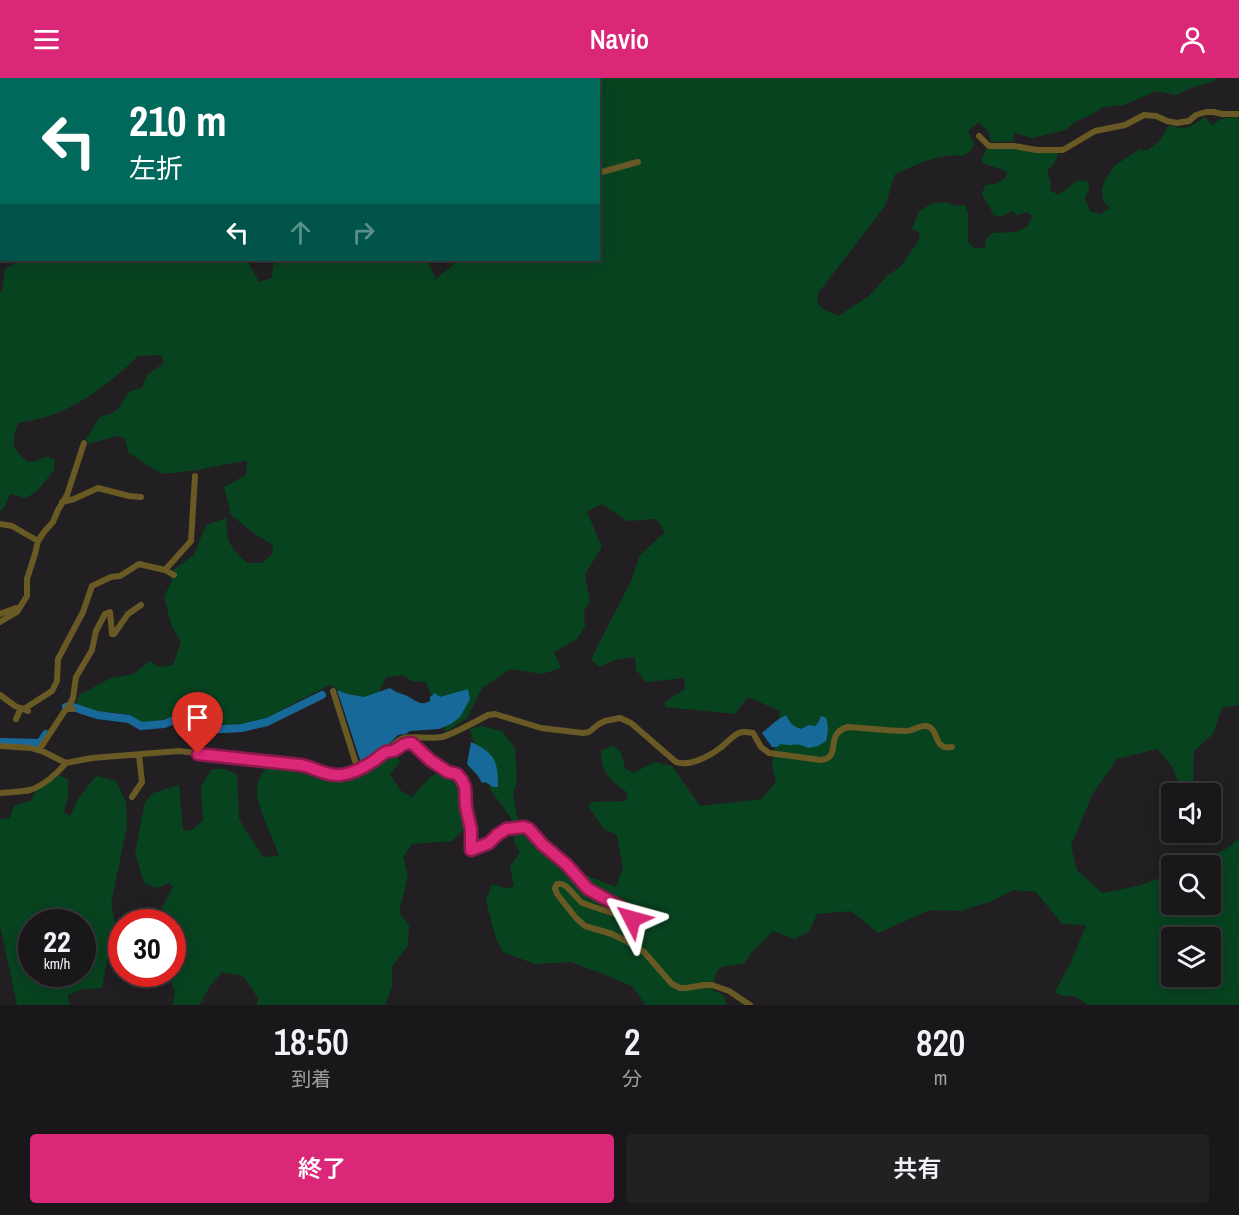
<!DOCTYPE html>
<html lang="ja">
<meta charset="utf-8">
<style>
:root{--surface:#1a171a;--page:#232023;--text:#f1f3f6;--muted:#9f9fa2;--line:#383639;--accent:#db2777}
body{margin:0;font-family:"Archivo Narrow","Noto Sans JP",sans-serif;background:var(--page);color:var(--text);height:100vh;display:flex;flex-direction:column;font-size:22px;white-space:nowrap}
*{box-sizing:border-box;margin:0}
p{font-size:20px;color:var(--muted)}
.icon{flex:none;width:33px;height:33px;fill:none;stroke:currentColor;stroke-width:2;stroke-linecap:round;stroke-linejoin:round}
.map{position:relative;height:927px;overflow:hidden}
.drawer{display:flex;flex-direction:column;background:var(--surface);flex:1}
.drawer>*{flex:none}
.hud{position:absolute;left:0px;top:0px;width:600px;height:183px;box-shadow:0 3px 15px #0003,0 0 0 2px var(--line);background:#00695c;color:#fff;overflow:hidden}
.tools{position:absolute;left:1161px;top:705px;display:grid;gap:12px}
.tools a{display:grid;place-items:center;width:60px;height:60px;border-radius:6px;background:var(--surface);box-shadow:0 3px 15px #0003,0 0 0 2px var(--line);font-size:30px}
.speed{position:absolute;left:18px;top:831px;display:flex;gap:12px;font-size:30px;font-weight:700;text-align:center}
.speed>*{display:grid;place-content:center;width:78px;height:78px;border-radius:50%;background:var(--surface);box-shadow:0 3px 15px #0003,0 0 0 2px var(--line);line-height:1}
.speed small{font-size:15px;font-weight:400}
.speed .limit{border:9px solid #d22;background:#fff;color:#111}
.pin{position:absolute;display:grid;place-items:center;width:51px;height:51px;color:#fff;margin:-62px -26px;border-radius:50% 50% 50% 0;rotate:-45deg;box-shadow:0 0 6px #0007}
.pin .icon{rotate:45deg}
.me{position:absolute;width:66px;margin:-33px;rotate:309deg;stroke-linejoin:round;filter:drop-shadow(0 0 4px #0008)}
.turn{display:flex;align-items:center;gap:21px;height:126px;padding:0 30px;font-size:27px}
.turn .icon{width:78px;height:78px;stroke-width:2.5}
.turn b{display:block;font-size:42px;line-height:51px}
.lanes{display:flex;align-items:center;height:57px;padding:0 30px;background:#0003;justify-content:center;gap:30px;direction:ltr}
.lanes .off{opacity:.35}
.eta{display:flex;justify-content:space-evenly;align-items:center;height:102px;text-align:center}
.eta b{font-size:36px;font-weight:600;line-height:42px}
.cta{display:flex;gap:12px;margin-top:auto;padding:12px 30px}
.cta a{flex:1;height:69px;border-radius:6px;background:var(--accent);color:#fff;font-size:24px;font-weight:600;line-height:69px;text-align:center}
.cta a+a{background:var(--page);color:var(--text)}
header{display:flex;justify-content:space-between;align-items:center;height:78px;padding:0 30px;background:var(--accent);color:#fff;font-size:27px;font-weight:600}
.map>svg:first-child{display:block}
.green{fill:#084320;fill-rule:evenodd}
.water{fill:#166998}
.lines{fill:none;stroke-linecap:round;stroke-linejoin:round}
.river{stroke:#166998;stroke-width:8}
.minor{stroke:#695924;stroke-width:6}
.route-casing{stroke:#8e194d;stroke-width:15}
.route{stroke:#db2777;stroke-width:10}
</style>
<header><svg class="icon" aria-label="menu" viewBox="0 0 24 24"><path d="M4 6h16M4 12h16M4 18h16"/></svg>Navio<svg class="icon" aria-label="person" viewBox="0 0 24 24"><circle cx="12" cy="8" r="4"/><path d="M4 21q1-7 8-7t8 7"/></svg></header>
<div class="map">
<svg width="1239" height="927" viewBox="0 0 1239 927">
<rect width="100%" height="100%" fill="#221f22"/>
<path class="green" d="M269,0H1216L1214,4L1196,8L1176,17L1156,13L1124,27L1103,29L1091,37L1075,44L1066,52L1032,60L1014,55L1013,63L991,64L989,54L979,45L971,50L968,54L974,65L972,71L963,78C941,74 916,87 895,96L885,128L819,214L817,223L821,230L838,238L869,218L886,199L900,189L918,164L920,155L912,151L919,133L933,125L945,124L956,128L965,127L968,135V164L974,170H985V163L992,155L1016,154L1028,148L1032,138L1027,134L1017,137L1012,133L1000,139L993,137C991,128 985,124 982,116L985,107L995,106L1006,100V93L982,85V80L987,70L1015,71L1058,74C1057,82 1052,88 1047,93L1051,104L1050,112L1058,117L1078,102L1089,104V111L1085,120L1090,133L1100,136L1110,130L1103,123L1102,111L1106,100L1114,88L1140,71L1147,73L1159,63L1169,47C1187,53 1190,49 1205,39L1212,47L1222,40L1237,39L1239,42V627L1222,630L1213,656L1194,673L1193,715H1182L1172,688L1157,671L1117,681L1092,717L1071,768L1077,792L1102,815L1141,807L1171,796L1172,826H1210V788L1192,787L1224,772L1239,761V927H1088L1074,918H1063L1055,914L1071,884L1086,847L1062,846L1036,814L1013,812L992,823L961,833L930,832L878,855L851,833L817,836L809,854L795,861L773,853L751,875L744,886C719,889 717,885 712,912L724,917L726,927H644L645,926L632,908L606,897L571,884L535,886L503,874L496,861L486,823L492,806L508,811L514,807L510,789L520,774L514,764L511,740L489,710L492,694L476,670L470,651L481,648L502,653L515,670L517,703L513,716L517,739L526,755L567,793L588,798L616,809L623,790L617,757L604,751L588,728L592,724L626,723L628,715C610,702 602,697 601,673L613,667L621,674L625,690L633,695L655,684L672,688L700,728L762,721L776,704L772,687L780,633L748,619L735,636L665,629V624L685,611L684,600L646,604L636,592L635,579L615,582L599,589L591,581L631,503L640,477L665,454L656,441L628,443L602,426L587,434L602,469L585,496L590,524L584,533L585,549L576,562L554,574L561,590L542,596L510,591L482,610L467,640L446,654L426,604L412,603L402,597L386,599L377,618L363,622L344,616L330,607L292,626L269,639L249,645L226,647L186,636L144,646L131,637L111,634L99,635L84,630L77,631L76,625L79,617L111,600L133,596L150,583L159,589L173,587L181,564L171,546L164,519L172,502L169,495L194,477L206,447L227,440C226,466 230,468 247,485H262L272,476L273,467L255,456L231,437L224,409L246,397L247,383L232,385L198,392L163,396L145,386L128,374L125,360L116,358L89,366L86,361L100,339C116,335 121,330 128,314L142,310L147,297L164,285L161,277L138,278C117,299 82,327 54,336C43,341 30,342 18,345C11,366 11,370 28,384L37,383L45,379L55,381L54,392L37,413L26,420L10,416L5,428L0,433V215L2,213L5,191L16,184L17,182H247L259,204L272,200L273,188L277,182H427L436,201L455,185L458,182H598V2H270ZM1172,860H1210V898H1172Z
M397,677L400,684L390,696L401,713L412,719L430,699L441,693L457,703L461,712L465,750L452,763L412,766L403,779L408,797L399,835L409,847L408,867L392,889V909L385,927H257L258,920L243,898L222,894L210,908L199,927H173L175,913L167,896H172L173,881L186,886L187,875L173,848L172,844H170L162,829L173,809L169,805L157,810L144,805L135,775L145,724L153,715L179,707L183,752L191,753L203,742L201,708L212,691H225L237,696L239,741L263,779L279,778C274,761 255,726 257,710C258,701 262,695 267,688L305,696L324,703H345L364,697L388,680Z
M60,697L68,702V718L64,735L70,738L78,721L96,698L116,703L126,724L127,748L111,826L116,849L121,851V883L109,870L102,910L83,911L68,917L69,927H17L0,847V741L10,740L14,728L32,722L35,713ZM32,844H82V896H32Z"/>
<path class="water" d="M390,610C395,614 399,615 405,617C415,621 419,629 430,623V619L435,615L440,619L468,611L470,621L460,639L451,646L439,651L410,653L406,656L398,657L381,674L370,681L361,685L337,612L347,616L364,619Z
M786,637C790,645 792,648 801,651L809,647L815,648L818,645L821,638L826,640C829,648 828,655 826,663L818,668L808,670C796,663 793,669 781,666L777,669H772L762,655L776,643Z
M471,664C495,675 498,683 498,709H493L485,704L482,705L478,698L467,686Z"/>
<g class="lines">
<path class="river" d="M0,129H2
M66,629L70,628L97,637L129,641L141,648L164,646L177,641H183L214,651H224L242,650L267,644L322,617
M0,664L40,665L46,656"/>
<path class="minor" d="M277,0L279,2
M573,0L574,2
M979,58L989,68H1014L1037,72H1063L1095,53L1125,47L1144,37L1156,38L1167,43L1177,45L1189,43L1196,37L1206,34H1214L1222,36H1239
M598,95L638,84
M0,114L2,115
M0,135H2
M62,424L74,421L98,410L129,418L141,419
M0,446L12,448L38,463
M165,492L174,497
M0,536L16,530
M0,544L17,534L27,518V501L35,476L38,463L44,454L53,444L58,432L67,417L84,365
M333,613L358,692
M0,617L15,628L28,633
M24,631L52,613L57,603L58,581L83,534L92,508L111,499L120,498L139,486L165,492L191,463L195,398
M67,631L73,620L76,599L92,572L96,553L105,536L110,534L112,556H114L128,536L141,527
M16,641L21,630
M0,668L31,670L44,674L66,685L92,680L179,673L300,687C309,688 317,694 326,696C346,701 367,688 382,677C389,672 396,662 404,660C416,658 430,661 442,659C453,656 477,643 488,637L495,636L541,650L583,655L589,654L599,646L605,643L620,640L631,645L676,684C689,689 710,678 720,670C726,666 732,658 739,655C743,653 748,654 753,655L761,669L769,675L821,682C843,679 823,656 848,649C867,650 887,653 906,653C913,653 918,648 925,648C940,648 932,673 952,669
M396,671L405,665H412L430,682L448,694L457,696L462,702L465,709L468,740L471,751V773L489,765L497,757L506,751L524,749L529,751L542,767L567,787L588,811L626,832L632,838V841L627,842L615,836L585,826L581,824L567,809L562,806H557L555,810L557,816L576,840L585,848L612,856L632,866L644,874L672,906L680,910H686L704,907H712L729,913L750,927
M39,672L64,634L67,631H73
M0,715C10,714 21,714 30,712C43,708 58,695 66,685
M132,719L142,704L139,677"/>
</g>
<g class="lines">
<defs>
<path id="route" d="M198,676L300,687C315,689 324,698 340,697C353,696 365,689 375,682C378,680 382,676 386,674C392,672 389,675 395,672C402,668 403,665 412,665L430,682L448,694L457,696L462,702L465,709L466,729L471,751V772L489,765L497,757L506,751L524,749L529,751L542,766L567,787L588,811L626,832L632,838V841"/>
</defs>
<use href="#route" class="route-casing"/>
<use href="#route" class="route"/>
</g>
</svg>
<div class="tools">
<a><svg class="icon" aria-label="sound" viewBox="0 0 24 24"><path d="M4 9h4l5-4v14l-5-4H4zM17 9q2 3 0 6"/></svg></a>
<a><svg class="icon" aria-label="search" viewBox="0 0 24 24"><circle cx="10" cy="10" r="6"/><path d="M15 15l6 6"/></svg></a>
<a><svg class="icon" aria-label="layers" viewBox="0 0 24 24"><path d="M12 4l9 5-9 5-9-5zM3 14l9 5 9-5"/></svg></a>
</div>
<div class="speed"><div>22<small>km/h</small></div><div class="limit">30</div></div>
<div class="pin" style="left:198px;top:676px;background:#d93025"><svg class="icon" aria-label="arrive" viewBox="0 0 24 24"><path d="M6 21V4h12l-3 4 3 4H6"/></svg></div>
<svg class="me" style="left:632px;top:841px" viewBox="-20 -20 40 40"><path d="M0-17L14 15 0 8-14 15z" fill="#db2777" stroke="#fff" stroke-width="4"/></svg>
<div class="hud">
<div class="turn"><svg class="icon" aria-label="left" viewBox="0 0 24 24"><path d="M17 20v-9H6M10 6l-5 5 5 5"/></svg><div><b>210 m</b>左折</div></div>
<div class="lanes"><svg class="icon" aria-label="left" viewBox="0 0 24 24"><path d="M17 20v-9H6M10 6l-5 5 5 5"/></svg><svg class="icon off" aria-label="ahead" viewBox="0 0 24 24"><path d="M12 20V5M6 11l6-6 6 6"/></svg><svg class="icon off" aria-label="right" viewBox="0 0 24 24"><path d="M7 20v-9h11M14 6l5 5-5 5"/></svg></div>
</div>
</div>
<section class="drawer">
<div class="eta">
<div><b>18:50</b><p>到着</p></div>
<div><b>2</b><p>分</p></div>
<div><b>820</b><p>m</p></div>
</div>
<div class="cta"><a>終了</a><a>共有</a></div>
</section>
